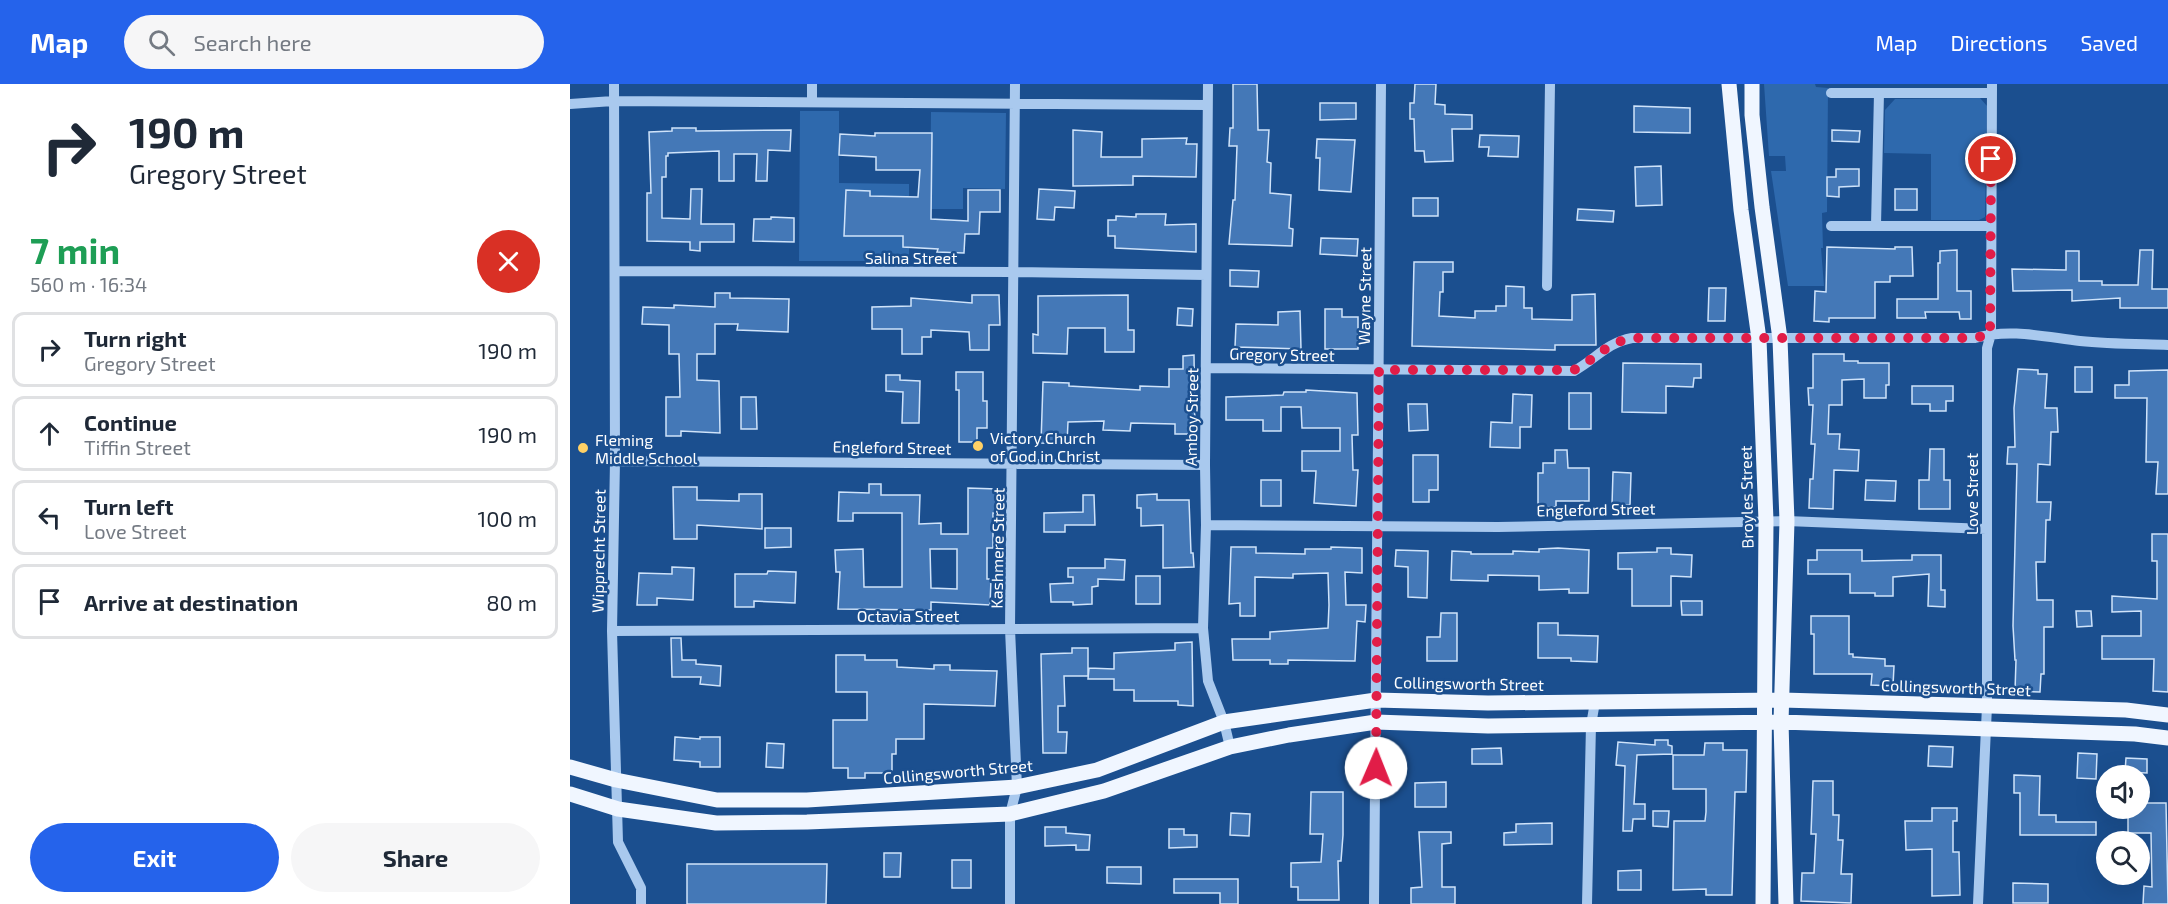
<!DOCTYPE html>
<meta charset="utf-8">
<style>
:root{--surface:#fff;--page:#f6f6f7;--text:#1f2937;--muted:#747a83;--line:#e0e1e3;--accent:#2563eb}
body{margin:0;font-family:"Exo 2",sans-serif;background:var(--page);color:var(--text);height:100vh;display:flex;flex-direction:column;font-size:22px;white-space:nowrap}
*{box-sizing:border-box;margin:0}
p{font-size:20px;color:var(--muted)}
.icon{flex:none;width:33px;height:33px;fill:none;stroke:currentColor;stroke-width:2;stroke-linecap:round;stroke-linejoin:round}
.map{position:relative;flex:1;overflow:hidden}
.drawer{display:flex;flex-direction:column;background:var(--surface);width:570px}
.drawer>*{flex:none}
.hud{background:#fff;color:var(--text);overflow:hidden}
.tools{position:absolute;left:1526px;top:681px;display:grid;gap:12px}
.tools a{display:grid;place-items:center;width:54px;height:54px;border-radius:50%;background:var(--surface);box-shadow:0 6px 24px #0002;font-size:30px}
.pin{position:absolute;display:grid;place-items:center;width:51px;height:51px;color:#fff;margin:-26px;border:3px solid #fff;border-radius:50%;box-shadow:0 2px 6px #0007}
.me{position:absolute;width:66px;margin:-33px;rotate:1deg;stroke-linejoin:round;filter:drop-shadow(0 0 4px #0008)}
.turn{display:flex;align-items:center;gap:21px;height:126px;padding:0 30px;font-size:27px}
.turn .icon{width:78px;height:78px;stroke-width:2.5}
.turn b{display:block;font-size:42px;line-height:51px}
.round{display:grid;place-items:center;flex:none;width:63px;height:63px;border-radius:32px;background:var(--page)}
.headline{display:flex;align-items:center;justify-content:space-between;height:102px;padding:0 30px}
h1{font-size:36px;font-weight:700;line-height:45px;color:#1e9e55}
.action{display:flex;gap:12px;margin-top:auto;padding:12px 30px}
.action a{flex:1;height:69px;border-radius:36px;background:var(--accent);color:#fff;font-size:24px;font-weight:700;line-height:69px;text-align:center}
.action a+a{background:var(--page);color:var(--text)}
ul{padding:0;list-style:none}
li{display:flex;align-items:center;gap:18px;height:75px;margin:0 12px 9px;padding:0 18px;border:3px solid var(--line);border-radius:12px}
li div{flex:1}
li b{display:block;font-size:22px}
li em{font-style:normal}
header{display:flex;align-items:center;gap:36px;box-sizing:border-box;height:84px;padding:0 30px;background:var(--accent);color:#fff}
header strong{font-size:28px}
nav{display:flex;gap:33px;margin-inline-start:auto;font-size:21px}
.search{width:420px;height:54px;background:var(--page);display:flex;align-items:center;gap:15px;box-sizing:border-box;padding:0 21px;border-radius:33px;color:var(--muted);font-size:22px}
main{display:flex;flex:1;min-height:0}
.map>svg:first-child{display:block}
.green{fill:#2e69ad}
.building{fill:#4478b7;stroke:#cfe3fa;stroke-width:1.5;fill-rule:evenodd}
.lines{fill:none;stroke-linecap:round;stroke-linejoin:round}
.minor{stroke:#a9c9ee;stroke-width:10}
.major{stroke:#f0f6ff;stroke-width:15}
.route{stroke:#e11d48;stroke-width:10;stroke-dasharray:0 18}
.poi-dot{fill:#ffd166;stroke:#1b4f8f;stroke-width:2}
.labels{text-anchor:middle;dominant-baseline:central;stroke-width:5;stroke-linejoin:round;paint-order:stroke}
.street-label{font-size:16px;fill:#fff;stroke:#1b4f8f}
.poi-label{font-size:16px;fill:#fff;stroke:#1b4f8f;text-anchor:start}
</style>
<header>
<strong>Map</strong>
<div class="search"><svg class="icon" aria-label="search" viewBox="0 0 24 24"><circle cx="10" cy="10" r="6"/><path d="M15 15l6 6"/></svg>Search here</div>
<nav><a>Map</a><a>Directions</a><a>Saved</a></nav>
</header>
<main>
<section class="drawer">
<div class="hud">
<div class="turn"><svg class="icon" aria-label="right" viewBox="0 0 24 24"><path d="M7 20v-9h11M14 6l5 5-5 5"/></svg><div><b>190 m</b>Gregory Street</div></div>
</div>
<div class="headline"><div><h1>7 min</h1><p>560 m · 16:34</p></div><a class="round" style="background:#d93025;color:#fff"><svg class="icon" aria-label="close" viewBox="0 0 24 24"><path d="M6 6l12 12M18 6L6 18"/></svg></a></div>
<ul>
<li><svg class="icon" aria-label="right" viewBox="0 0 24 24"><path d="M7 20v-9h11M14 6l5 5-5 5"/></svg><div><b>Turn right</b><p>Gregory Street</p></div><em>190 m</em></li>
<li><svg class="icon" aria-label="ahead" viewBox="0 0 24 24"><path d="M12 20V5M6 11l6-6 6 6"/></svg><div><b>Continue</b><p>Tiffin Street</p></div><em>190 m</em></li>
<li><svg class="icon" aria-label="left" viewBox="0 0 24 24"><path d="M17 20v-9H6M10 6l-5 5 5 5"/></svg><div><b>Turn left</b><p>Love Street</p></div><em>100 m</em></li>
<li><svg class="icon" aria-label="arrive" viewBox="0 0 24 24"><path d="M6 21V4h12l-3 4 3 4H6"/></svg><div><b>Arrive at destination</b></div><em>80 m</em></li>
</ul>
<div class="action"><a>Exit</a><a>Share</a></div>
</section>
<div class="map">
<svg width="1598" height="820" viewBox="0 0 1598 820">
<rect width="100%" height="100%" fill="#1b4f8f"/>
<path class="green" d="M1194,0H1245L1246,3L1258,4L1257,128L1252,129L1253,164H1251L1254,202H1218L1201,87H1216L1215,72H1199Z
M1410,14L1417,22L1415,133L1409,136H1361V70L1314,69L1315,26L1325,15Z
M230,27H269V99L339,100V177H229Z
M361,28L436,29L435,105L393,104V125H360Z"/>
<path class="building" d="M663,0H687L688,46H699L697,78L701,79L700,109L721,111L719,144L723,145L722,162L659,160L663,116H665L667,62H659L660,44H663Z
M845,0H866L865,20L875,21V30L902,31V45H882L883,77L855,78L854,67H845L844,35H840V19H844Z
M750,19H786V35L750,36Z
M1064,22L1120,24V49L1064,48Z
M102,44H126V47L221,46L220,67L198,66L197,97H186L187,70H164V97H149V67L98,69V72H96V93H92V134L120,135L121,105H132L131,140H164V158H130V167L120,166V158L77,157V109H81L79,48L102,47Z
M503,46L532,48L531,73H572V55L617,54L616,60H627L626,93L563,92V101L503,102Z
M1262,46L1290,47L1289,58L1262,57Z
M305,49H362L361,135L398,137V106H430V128H410L409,150H395L394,169L367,168L368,165L333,163V152H274L276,106L300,107V112L348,113L350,86H306V73L269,71L270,50L305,52Z
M910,51L949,52L948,73L918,72L919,63H909Z
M747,55L785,56L781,108L749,106L750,74H746Z
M1091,82L1092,121L1066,122L1065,83Z
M1266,85H1289V102L1269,103V113L1257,112V93H1266Z
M469,105L505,107L504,124L485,123L484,136L467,135Z
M1325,105H1347V126H1325Z
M843,114H868V132H843Z
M1008,125L1044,127L1043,138L1007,136Z
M566,130H596L595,141L626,140V168L545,164V152H538V136H546V132L566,133Z
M201,133L224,134V158L183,157L184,135H201Z
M751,154L788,155L787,172L750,170Z
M1257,163L1325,165V163H1342L1343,192H1320V198H1305V234H1259V238L1244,237L1245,207L1256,208Z
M1387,166V207H1401V235H1390L1389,228H1355L1356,234H1327V215H1368V179H1370V167Z
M1570,166H1583L1582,205H1598V224H1550V214L1502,217V206L1443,207L1442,185L1496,186V167H1509V197H1532V201H1568Z
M844,178H883V188H873V208H870L869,232L905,234V227H926V222H936V202L954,203V224H962V235L1002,236V211L1025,210L1026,261H985V266L842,262Z
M660,186L689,187L688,203L660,202Z
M1139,204H1156L1155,237H1138Z
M145,209H160V214L219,215L218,248L167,246L168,240H145V270H127V296L149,297L150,349L111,347V352H96V313H110L109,270H99V241L72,240L73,223L104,224V221L145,223Z
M402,211H429L430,241H419V266H400L399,248L361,246V253H352V270H332V245H302V223L341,222V214L402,219Z
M558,211V246H564V268H535V244H498L497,270L463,269V250L468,251V212Z
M608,224L623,225L622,242L607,241Z
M755,225H772V233H788V265H755Z
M730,227L731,265L665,263L666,240L708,241V228Z
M1243,270H1274V277H1288V279H1319V301H1316V314H1294V295L1272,296V321H1259L1258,350H1270L1269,365L1289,366L1288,387L1264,386L1263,425L1239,424L1240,395H1243L1245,360H1241L1243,321H1239L1238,304H1243Z
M624,271L625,350H605V340L561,339L560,347L533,346L534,337L498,338L497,360L471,359L473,298L499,299V302L570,306V302L599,303V285H613V272Z
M1053,279L1131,280V294H1124L1123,303L1096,302V329L1052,328Z
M1505,283H1522V308H1505Z
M1448,285L1468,286V290H1477L1475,324H1487L1488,348H1481L1480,381L1468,380L1467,418H1481L1480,436H1476L1475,478H1466L1467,516H1483V543H1474V590H1471L1470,608L1445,607L1446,576H1445L1443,542L1447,380H1437L1438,363H1445L1444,324Z
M1598,286V410H1586L1588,378H1576L1577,314H1545V301H1559V287Z
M386,288H413V317H417V344H407V358H389V306H386Z
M316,291H330V296L350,297L349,339H332L333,308L316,307Z
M1342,302H1383V317H1376V327H1360V320H1342Z
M736,306L787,309L788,351H782L783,386H788L786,422L744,419L746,387H732V367H770V344H732L731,323H711V347H693V336H656V313L713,311L714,308H736Z
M999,309H1021V345H999Z
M943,310L962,311L961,343H950V364L920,363L921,338L942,339Z
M171,313H186L187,345H171Z
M838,320H857L858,346L839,347Z
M1360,365H1374V396H1380V425H1349V396H1359Z
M985,366H997L998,384H1019V417H986V423H968V389H973V379H985Z
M843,371H868V406H859V418H843Z
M1043,388L1061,389L1060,421H1042Z
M691,396H711V422H691Z
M1296,396L1326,397L1325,417L1295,416Z
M299,400H311V411H350L349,440L371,439V450H398V404L427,405V429H423V464H417V495H421L420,521L361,518V526L268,525L270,488H266L265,466L293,465L294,503H332V429H283V437H268L269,408L299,409ZM360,465H387V505L361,504Z
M103,403H127V416L169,417V410H192V445L127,441V455H104Z
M587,410V416H619L621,469H623L624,483L593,484V441L571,442V424H567V411Z
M513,411H524L525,441H495V448H474V429L513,428Z
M195,444H221V463L195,464Z
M1582,450H1598V608L1583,607L1584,575H1532V552H1571V527L1542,528V512L1587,515V477H1582Z
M661,463H686V469L735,470V465H761V463L792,464V489L775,488L776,521H796L795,538L787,537L785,577L718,576V580H700V576H663L662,555H700V548L758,544L759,521L758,489L723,490V494L685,493V532H670V519L659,520Z
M988,464L1019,466L1018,509H999V505L969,506V492L918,491V497L881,496L882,467L901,468V470H943V467L969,468V465Z
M1087,464H1101V470L1122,471L1121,493L1101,492V522H1062V485H1048V469L1087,468Z
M826,466L858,467L857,514L838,513V483L825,482Z
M1247,466H1292V477L1342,476V471H1371V506H1375V523L1358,522L1359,490L1323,493V512H1305V509H1280V490H1238V476H1247Z
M535,475L555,476L554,496L528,495V502L522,503V520L503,521V518H481L480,500L503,499V493H498V484H535Z
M102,483L124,484L123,516L87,514V521H67L69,489L102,490Z
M198,487L226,488L225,519L184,517V523H165V490H197Z
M566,492H590V520H566Z
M1111,517H1132V531H1112Z
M1506,527H1521L1522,542L1507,543Z
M871,529H887V577H857V553H870Z
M1241,532H1279V570H1283V573L1315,575V582H1324L1323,602L1301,601L1302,590H1244V550H1241Z
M968,539H988V551L1028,552L1027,578L1001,577V574H968Z
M101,554H111L112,576H126V580L151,582L150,602L130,600L131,593H102Z
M622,558L623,622L608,621V617H564V606H544V595H518L519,584L544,585V569L605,566V559Z
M502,564H518V592H494L495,622H488V648H497L496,669H473L471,570L502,569Z
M266,571H295V576H327V583L364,585V581H380V586L427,587L425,622L354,620V655H326V670H322V689H295V694H278V684H263V636H297V608H266Z
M105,653L130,655V653H150V683H130V678L104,676Z
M1085,656H1098V661L1102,662V670L1067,671L1064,720H1075V735H1063L1062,747H1053L1055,682L1046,681L1048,658L1085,661Z
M197,659L214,660L213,684L196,683Z
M1135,659H1153V666H1177L1176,708H1165L1162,811H1136V805L1103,806L1104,737H1135L1136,728V705H1103V671H1134Z
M1359,662L1383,663L1382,683L1358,682Z
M931,664L932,680H902V665Z
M1508,669L1527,670L1526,695L1507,694Z
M1556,674L1577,675V689L1555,688Z
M1444,691L1470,692L1469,731H1486V738H1526V751H1450V709H1444Z
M1243,697H1263V731H1269L1268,756H1273L1271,790H1282L1281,819L1231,817L1232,789H1244L1246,750H1241Z
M876,698V723H845V699Z
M741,708H773V751L771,777H768L769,816H728V803H721V779L751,778L753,750H740Z
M1569,719H1596L1598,820H1573L1574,802L1582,803L1581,749H1558V724H1569Z
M1362,724H1387V737H1383V768H1389L1390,811L1362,812V765L1336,766L1335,737H1362Z
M1083,727H1099L1098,743L1083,742Z
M661,729L680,730L679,752L660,751Z
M982,739V760L934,761V749L946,748V740Z
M475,743H496V749L520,751L519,766H506V761L475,762Z
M599,745H614V751H627V763L599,764Z
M849,748H881V759L872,760V803H885V820H841V804L852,803Z
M314,769H331L330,793H314Z
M382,776H401V804H382Z
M117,780H257L256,820H117Z
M537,783H571V800L537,799Z
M1071,786V806H1048V787Z
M604,795H668V820H650V809H604Z
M1443,799L1478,800V819H1443Z"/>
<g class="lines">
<path class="minor" d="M44,0L45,377L42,547L48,758L71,804V820
M242,0V18
M638,0L635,381L636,441L633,544L638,597L654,638L660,663
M1261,9H1422
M0,20L43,17L637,21
M1306,141L1309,9
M1261,142H1421
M45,187L444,188L636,191
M977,202L980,0
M637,284L1004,287C1026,275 1036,259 1062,254H1405C1440,244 1475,253 1510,257C1539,260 1569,260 1598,261
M45,377L635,381
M636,441L928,443L1217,437L1416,445
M42,547L633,544
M440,820V730L447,703L440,545L445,0
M804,820L811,0
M1017,820L1021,641L1025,618
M1408,820L1417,622V264L1421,250L1422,0"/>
<path class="major" d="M1159,0L1171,126L1189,255L1196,437L1193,820
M1182,0V31L1192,123L1210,255L1217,437L1211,638L1216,820
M0,683L46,696L147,716H237L447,703L527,686L654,638L806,616L918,619L1212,616L1556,626L1598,631
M0,710L48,725L146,739L237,738L440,730L534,707L660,663L719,651L806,638L918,642L1211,638L1565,650L1598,654"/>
</g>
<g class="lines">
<path class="route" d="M806,684L809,286H1004C1026,275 1036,259 1062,254H1405L1420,250L1421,75"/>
</g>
<g class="poi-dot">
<circle cx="408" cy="362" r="6"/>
<circle cx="13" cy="364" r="6"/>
</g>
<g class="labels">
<g class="street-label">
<text x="341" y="173">Salina Street</text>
<text transform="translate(794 212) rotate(-89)">Wayne Street</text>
<text transform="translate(712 270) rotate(1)">Gregory Street</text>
<text transform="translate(621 333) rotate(-89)">Amboy Street</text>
<text transform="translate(322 363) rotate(1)">Engleford Street</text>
<text transform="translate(1401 410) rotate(-90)">Love Street</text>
<text transform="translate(1176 413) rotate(-91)">Broyles Street</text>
<text transform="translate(1026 425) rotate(-1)">Engleford Street</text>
<text transform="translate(427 464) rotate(-89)">Kashmere Street</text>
<text transform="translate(28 467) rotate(-89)">Wipprecht Street</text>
<text x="338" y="531">Octavia Street</text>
<text transform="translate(899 599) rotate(1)">Collingsworth Street</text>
<text transform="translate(1386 603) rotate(2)">Collingsworth Street</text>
<text transform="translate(388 687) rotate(-5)">Collingsworth Street</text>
</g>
<g class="poi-label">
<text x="420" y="353">Victory Church<tspan x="420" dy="18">of God in Christ</tspan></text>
<text x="25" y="355">Fleming<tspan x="25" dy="18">Middle School</tspan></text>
</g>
</g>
</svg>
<div class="tools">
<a><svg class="icon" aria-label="sound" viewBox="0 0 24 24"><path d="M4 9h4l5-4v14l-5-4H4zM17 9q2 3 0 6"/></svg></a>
<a><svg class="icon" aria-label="search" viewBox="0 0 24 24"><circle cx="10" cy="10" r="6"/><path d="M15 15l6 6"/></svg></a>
</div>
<div class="pin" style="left:1421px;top:75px;background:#d93025"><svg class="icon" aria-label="arrive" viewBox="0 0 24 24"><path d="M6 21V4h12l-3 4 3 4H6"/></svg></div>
<svg class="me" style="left:806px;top:684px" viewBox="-20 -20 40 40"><circle r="19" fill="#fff"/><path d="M0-13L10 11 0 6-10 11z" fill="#e11d48"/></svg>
</div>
</main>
